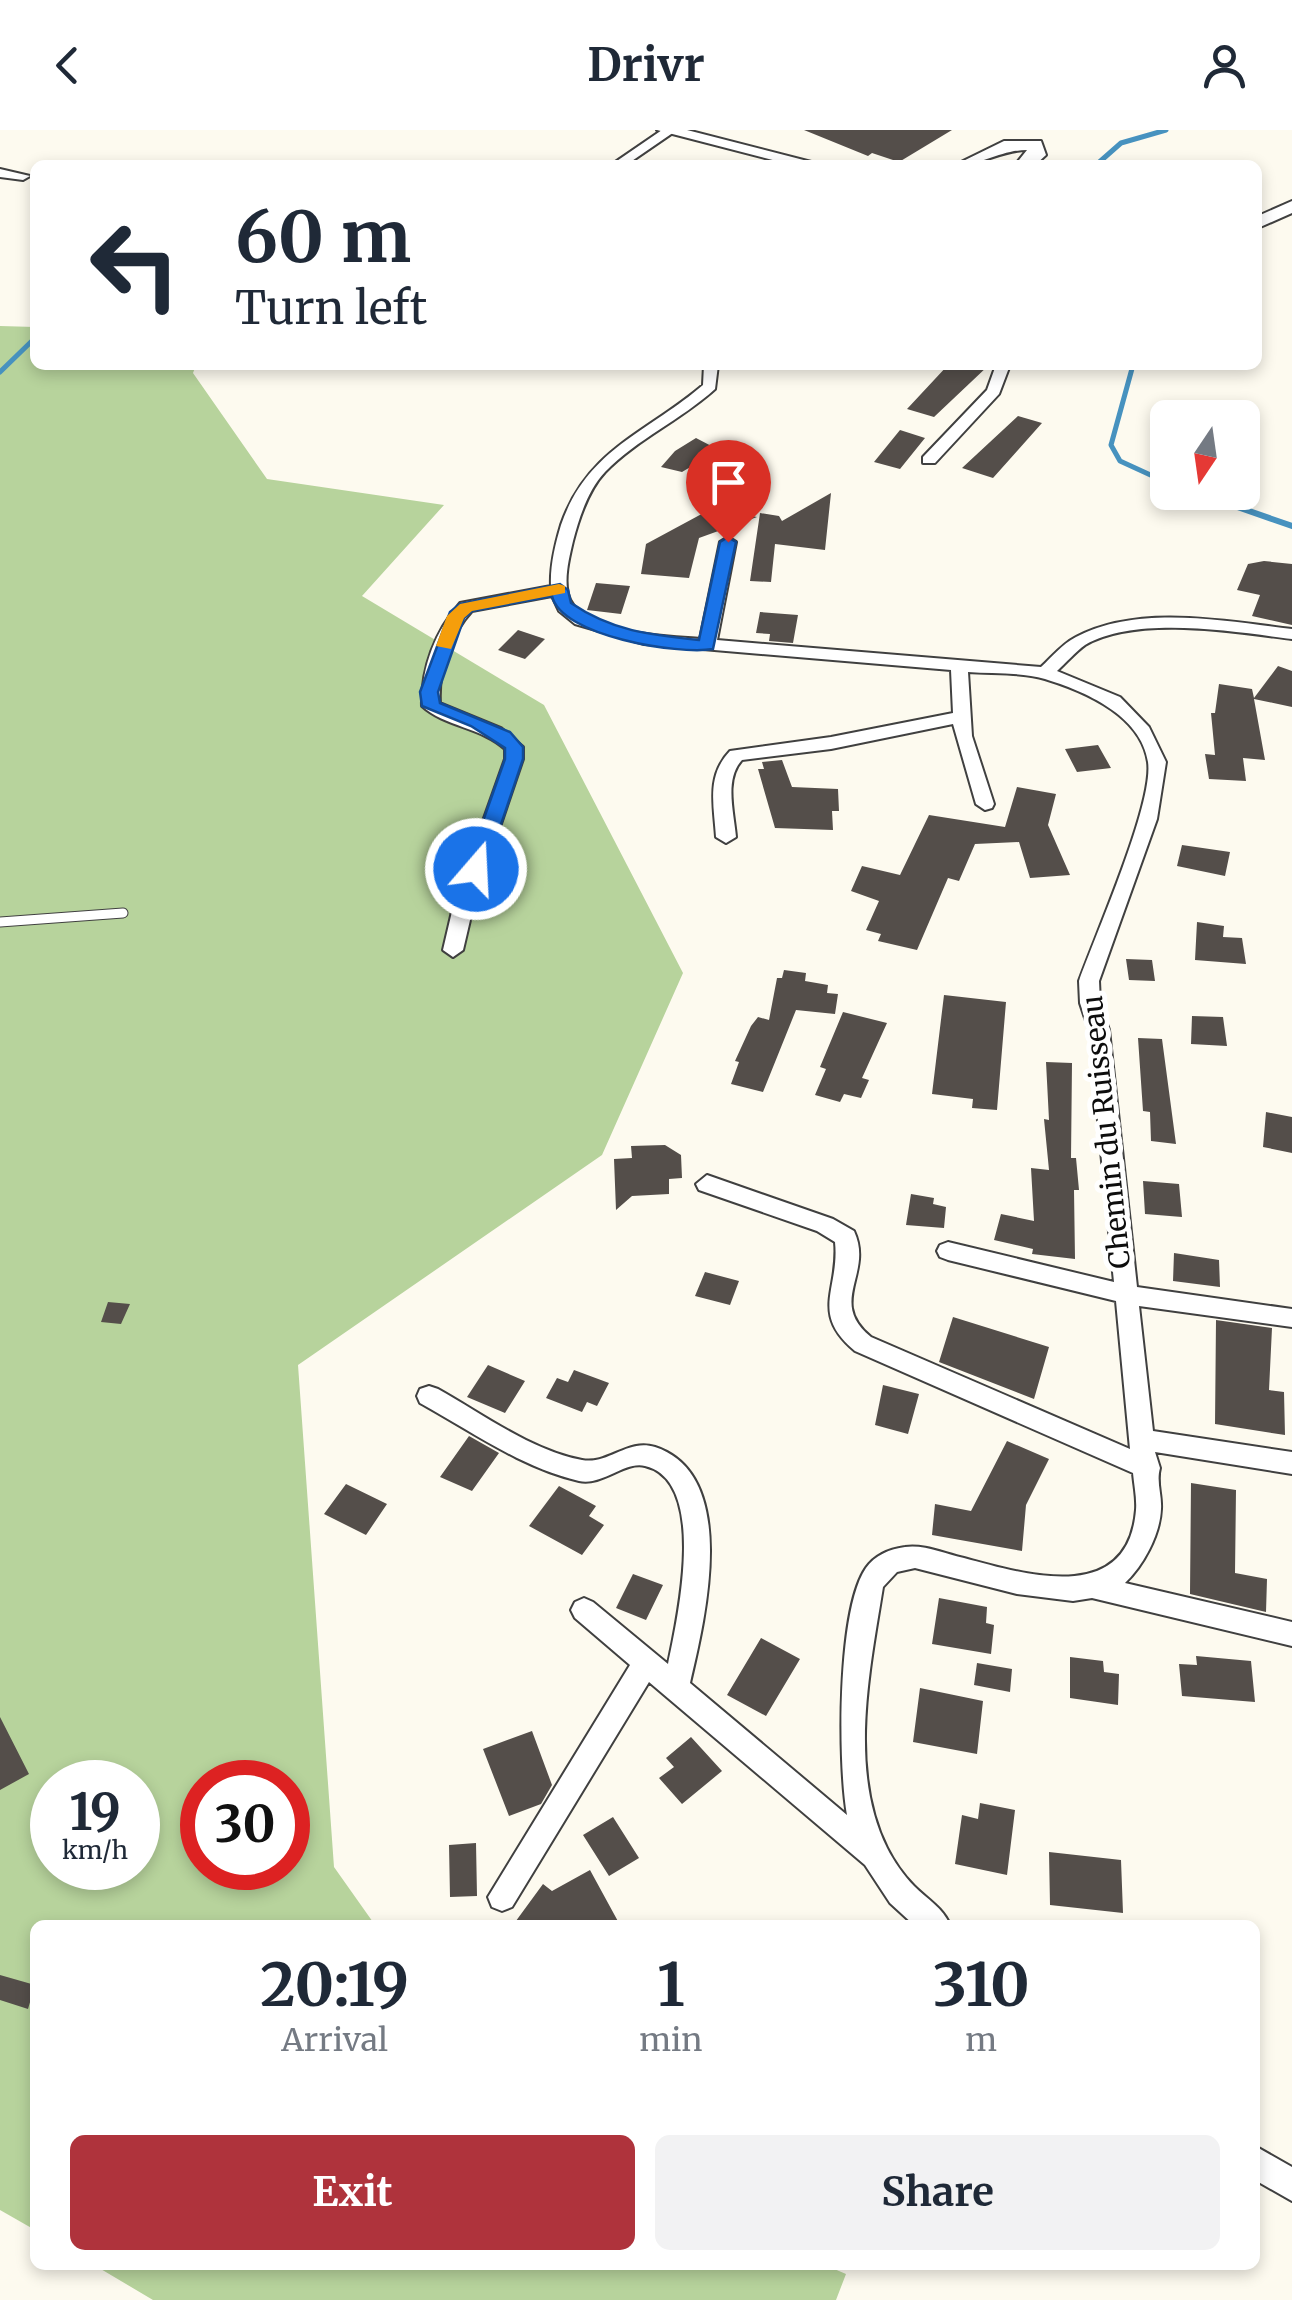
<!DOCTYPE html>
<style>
:root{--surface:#fff;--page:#f2f2f3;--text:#1f2937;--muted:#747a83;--accent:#af333c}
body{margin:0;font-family:Merriweather,serif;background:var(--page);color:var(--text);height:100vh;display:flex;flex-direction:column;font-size:38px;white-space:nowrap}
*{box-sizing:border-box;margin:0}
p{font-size:32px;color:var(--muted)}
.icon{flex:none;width:55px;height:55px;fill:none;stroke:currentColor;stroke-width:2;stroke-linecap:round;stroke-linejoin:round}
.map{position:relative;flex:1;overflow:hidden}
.side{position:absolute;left:30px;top:1790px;width:1230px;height:350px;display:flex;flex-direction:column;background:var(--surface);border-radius:15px;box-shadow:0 5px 15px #0003}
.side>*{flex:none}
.banner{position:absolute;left:30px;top:30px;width:1232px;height:210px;border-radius:15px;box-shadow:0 5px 15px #0003;background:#fff;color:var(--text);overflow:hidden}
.needle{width:65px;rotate:193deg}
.fabs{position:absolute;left:1150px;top:270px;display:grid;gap:20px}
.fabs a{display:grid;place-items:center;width:110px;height:110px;border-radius:15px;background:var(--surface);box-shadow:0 5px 15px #0003;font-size:50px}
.speed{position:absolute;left:30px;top:1630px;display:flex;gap:20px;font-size:50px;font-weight:700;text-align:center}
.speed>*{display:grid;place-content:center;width:130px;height:130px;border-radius:50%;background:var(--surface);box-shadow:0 5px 15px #0003;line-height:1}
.speed small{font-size:25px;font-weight:400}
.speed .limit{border:15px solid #d22;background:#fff;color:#111}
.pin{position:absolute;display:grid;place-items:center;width:85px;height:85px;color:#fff;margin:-102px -42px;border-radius:50% 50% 50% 0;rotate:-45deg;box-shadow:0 0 10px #0007}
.pin .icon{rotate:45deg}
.me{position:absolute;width:110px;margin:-55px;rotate:19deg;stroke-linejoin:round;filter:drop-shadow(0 0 8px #0008)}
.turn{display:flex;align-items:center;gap:35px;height:210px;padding:0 40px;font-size:45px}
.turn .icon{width:130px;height:130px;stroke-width:2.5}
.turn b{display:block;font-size:70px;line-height:85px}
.eta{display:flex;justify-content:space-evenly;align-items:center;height:170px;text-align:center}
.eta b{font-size:60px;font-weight:700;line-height:70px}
.cta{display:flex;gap:20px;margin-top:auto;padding:20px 40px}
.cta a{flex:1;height:115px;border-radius:15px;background:var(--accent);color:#fff;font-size:40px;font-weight:700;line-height:115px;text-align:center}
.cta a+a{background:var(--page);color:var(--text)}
header{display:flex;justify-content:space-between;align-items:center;height:130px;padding:0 40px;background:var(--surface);font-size:45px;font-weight:700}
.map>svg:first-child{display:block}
.forest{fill:#b7d39c;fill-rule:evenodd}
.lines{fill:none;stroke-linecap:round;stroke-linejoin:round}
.stream-far1{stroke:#4792bf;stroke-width:5}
.stream{stroke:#4792bf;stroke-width:6}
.building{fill:#544e4a}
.service-casing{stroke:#404040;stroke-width:11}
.minor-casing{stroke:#404040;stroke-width:4}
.tertiary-casing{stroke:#404040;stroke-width:4}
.service{stroke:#fff;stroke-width:9}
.minor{fill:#fff;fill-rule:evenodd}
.tertiary{fill:#fff;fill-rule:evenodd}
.route{fill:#1a73e8;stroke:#114b97;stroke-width:2.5}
.slow{fill:#f59e0b}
.labels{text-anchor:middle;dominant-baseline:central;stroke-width:10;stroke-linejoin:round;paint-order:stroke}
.street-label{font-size:28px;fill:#0d0d0d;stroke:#fff}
</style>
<header><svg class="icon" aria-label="back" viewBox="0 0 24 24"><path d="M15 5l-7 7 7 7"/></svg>Drivr<svg class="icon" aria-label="person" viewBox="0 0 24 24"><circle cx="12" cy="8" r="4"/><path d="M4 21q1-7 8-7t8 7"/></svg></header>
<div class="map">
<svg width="1292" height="2170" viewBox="0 0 1292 2170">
<rect width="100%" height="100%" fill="#fdfaef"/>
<path class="forest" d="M0,196L35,197V235H196L193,243L267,349L444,375L362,466L544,575L683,843L602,1025L298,1235L334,1737L375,1795H35V2100L0,2080ZM52,1652H138V1738H52ZM202,1652H288V1738H202Z
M94,2135H825L846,2144L836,2170H153Z"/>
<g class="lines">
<path class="stream-far1" d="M1096,35L1121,13L1166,0
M1133,235L1111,315L1120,331L1168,353
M0,242L35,208
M1194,362L1216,370"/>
<path class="stream" d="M1209,367L1292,396"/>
</g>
<path class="building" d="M804,0H952L899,32L872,23L868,26Z
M948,235H989L934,287L907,279Z
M1018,286L1042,293L993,348L962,338Z
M900,300L925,308L900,339L874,332Z
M696,308L719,320L682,342L661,337L675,321Z
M831,363L825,420L775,414L771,452L750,451L760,383L779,386L782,391Z
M722,373L723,381L757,387L699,408L689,448L641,444L646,414Z
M1264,431L1292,434V495L1252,486L1260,465L1237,460L1248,434Z
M596,453L630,456L621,484L587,480Z
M760,482L798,485L793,513L769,511L770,504L756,503Z
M518,500L545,509L525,529L498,520Z
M1278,536L1292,541V577L1254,569L1265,630L1243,628L1246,651L1209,649L1205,624L1215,625L1211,583H1215L1219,554L1252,559L1254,568Z
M1098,615L1111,638L1077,642L1065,619Z
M782,630L792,657L838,659L839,681H832L833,700L775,698L758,639H764L762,632Z
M1017,657L1056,664L1048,695L1070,745L1030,748L1019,712L975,714L959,751L948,748L917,820L878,811L881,804L866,800L879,771L851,761L862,736L900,745L929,685L1005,697Z
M1182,715L1230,722L1225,746L1177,736Z
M1197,792L1224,796L1223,807L1242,808L1246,834L1195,830Z
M1126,829L1152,830L1155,851L1129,850Z
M784,840L806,843L805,851L828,855L827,863L838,864L835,884L796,880L763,962L731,954L739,932L735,931L751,896L758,887L769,890L777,848H782Z
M944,865L1006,872L997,980L972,978L973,969L932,964Z
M843,882L887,893L862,948L869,950L861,968L844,964L840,972L815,965L826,939L820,937Z
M1192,886L1223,887L1227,916L1191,914Z
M1138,908L1162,909L1176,1014L1151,1011L1150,982L1143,981Z
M1046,932L1072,933L1071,1028H1076L1079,1060H1074L1075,1129L1032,1124L1033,1119L994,1110L1001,1084L1034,1091L1031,1038L1049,1040L1044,989L1049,990Z
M1266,982L1292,987V1023L1263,1017Z
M665,1015L681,1025L682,1048L669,1049V1064L632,1066L616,1080L614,1029L632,1028L631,1016Z
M1143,1051L1179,1054L1182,1087L1145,1084Z
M911,1064L934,1068L933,1074L946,1077L944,1098L906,1095Z
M1174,1123L1219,1130L1220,1157L1173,1151Z
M705,1142L739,1151L730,1175L695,1166Z
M108,1172L130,1174L121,1194L101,1192Z
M953,1187L1049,1217L1034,1269L939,1232Z
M1216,1190L1272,1198L1269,1260L1284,1262L1285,1305L1215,1294Z
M488,1235L525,1251L505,1283L467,1267Z
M574,1240L609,1253L597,1276L587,1272L582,1282L546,1268L557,1248L568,1252Z
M883,1255L919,1264L908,1304L875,1295Z
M469,1306L499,1323L472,1361L440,1347Z
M1007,1311L1049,1329L1026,1375L1022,1421L932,1405L935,1374L971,1381Z
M1191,1353L1236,1360L1235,1443L1267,1449L1266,1482L1190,1464Z
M346,1354L387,1374L366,1405L324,1384Z
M559,1356L596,1376L589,1386L604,1395L582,1425L529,1396Z
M633,1444L663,1455L646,1490L616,1478Z
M939,1468L987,1477L986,1493L994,1495L991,1524L932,1514Z
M761,1508L800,1529L766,1586L727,1565Z
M1196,1526L1251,1531L1255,1572L1182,1566L1179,1534L1197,1535Z
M1070,1527L1103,1531L1104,1542L1119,1544L1118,1575L1070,1568Z
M977,1533L1012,1539L1010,1562L974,1555Z
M920,1558L983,1571L977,1624L913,1612Z
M0,1587L29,1644L0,1660Z
M532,1601L552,1655L541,1674L509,1686L483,1619Z
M691,1607L722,1641L682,1674L659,1648L674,1637L666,1628Z
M980,1673L1015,1680L1007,1745L955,1734L962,1685L978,1689Z
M613,1687L639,1728L609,1746L583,1705Z
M476,1713L477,1766L450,1767L449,1715Z
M1049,1722L1121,1730L1123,1783L1050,1775Z
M590,1740L620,1795H513L543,1754L552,1761Z
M0,1845L35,1855L28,1879L0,1870Z"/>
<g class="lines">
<defs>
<path id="service" d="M0,792L123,783"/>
<path id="minor" d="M662,0H677L626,35H611Z
M0,39L30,46L23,50L0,47Z
M704,235H718L715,259C681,290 637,309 605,342C588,360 579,388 573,411C569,428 564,448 568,464C578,504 667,506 700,509L720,412L728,407L736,412L717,510L1041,537C1052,527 1062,514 1076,507C1138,474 1226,491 1292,499V509C1235,502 1137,485 1085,515C1075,522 1066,533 1057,541L1120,567L1149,597L1166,632L1157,689L1099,851L1100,873L1109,900L1137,1157L1292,1179V1197L1139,1176L1153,1301L1292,1322V1344L1155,1322L1160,1338C1156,1352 1162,1365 1161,1379C1160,1405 1143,1436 1125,1453L1292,1492V1516L1092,1468L1073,1471L1017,1464L915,1438L897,1442L883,1457C870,1538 848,1640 887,1718C893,1730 904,1746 914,1756C927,1769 943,1778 950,1795H914L890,1773L865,1735L649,1552L512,1777L502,1781L492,1777L488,1767L630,1535L575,1488L571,1480L575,1472L584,1468L593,1472L668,1534C677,1491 709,1351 645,1336C624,1331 603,1356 579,1351C522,1338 471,1301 420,1273L417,1266L420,1259L429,1256L438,1259C483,1284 530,1320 582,1330C608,1335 628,1308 655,1317C740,1345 705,1489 690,1553L847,1685C838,1634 837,1480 866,1438C875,1425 890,1419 905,1417C924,1414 945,1424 964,1428C1024,1444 1128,1477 1136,1380C1137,1368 1134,1355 1133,1343L855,1221C809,1183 840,1159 835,1112L817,1101L699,1060L696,1054L707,1045L833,1089L854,1101C874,1144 827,1171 871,1207L1130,1319L1116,1171L948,1130L940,1127L937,1121L940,1115L948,1112L1114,1152L1089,900L1080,873L1079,851C1095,806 1154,673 1148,632C1141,585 1084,561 1045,549C1021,542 992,544 968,542L972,606L994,674L992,678L985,680L976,674L953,594L831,619L742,630C724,649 734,683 736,707L726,713L716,707C714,675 706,646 730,621L831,607L953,583L951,540L644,514L575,494L559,481L552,466L472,481C450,505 438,541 440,573L501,598L523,617V629L474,773L463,820L453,827L443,820L454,773L505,629V619C481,597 445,597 422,576C421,539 435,501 460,473L551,456C550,436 555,415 561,395C587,319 647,303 703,255Z
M996,235H1010L999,264L935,333H923V327L987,260Z
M1255,2016L1292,2037V2071L1255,2050Z"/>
<path id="tertiary" d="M657,0H687L823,35H792Z
M1004,11H1041L1046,25L1035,35H1015L1027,20C1001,20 983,35 955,35Z
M1292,71V83L1258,98V86Z"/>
</defs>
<use href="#service" class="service-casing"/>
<use href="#minor" class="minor-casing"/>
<use href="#tertiary" class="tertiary-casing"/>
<use href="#service" class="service"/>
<use href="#minor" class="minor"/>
<use href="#tertiary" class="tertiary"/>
</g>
<path class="route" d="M728,407L736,412L713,519C678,525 561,506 552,466L472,481L464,488L438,562L440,573L510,602L523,617V629L486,739L483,744H469L466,739L505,629V618L471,596L422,576L420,562L450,482L460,474L560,454L568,460L571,473C612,501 650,505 699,510L720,412Z"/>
<path class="slow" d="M559,454L565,456V463L472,481L464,488L451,519L436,516L447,486L460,474Z"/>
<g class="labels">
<g class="street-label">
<text transform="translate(1106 1002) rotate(-96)">Chemin du Ruisseau</text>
</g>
</g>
</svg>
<div class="fabs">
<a><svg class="needle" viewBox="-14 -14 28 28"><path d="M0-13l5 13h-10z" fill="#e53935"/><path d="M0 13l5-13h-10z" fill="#747a83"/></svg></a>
</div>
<div class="speed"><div>19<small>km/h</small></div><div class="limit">30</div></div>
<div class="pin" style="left:728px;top:412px;background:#d93025"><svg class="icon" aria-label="arrive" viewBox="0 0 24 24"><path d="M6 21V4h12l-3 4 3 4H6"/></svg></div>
<svg class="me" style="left:476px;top:739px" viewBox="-20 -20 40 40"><circle r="17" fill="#1a73e8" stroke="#fff" stroke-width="3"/><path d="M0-11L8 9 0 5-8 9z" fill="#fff"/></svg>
<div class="banner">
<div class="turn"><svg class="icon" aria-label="left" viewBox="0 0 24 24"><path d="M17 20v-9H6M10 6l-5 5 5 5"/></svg><div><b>60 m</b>Turn left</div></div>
</div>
<section class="side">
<div class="eta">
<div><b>20:19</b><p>Arrival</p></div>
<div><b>1</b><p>min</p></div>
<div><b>310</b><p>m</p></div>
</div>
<div class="cta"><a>Exit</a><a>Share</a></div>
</section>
</div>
